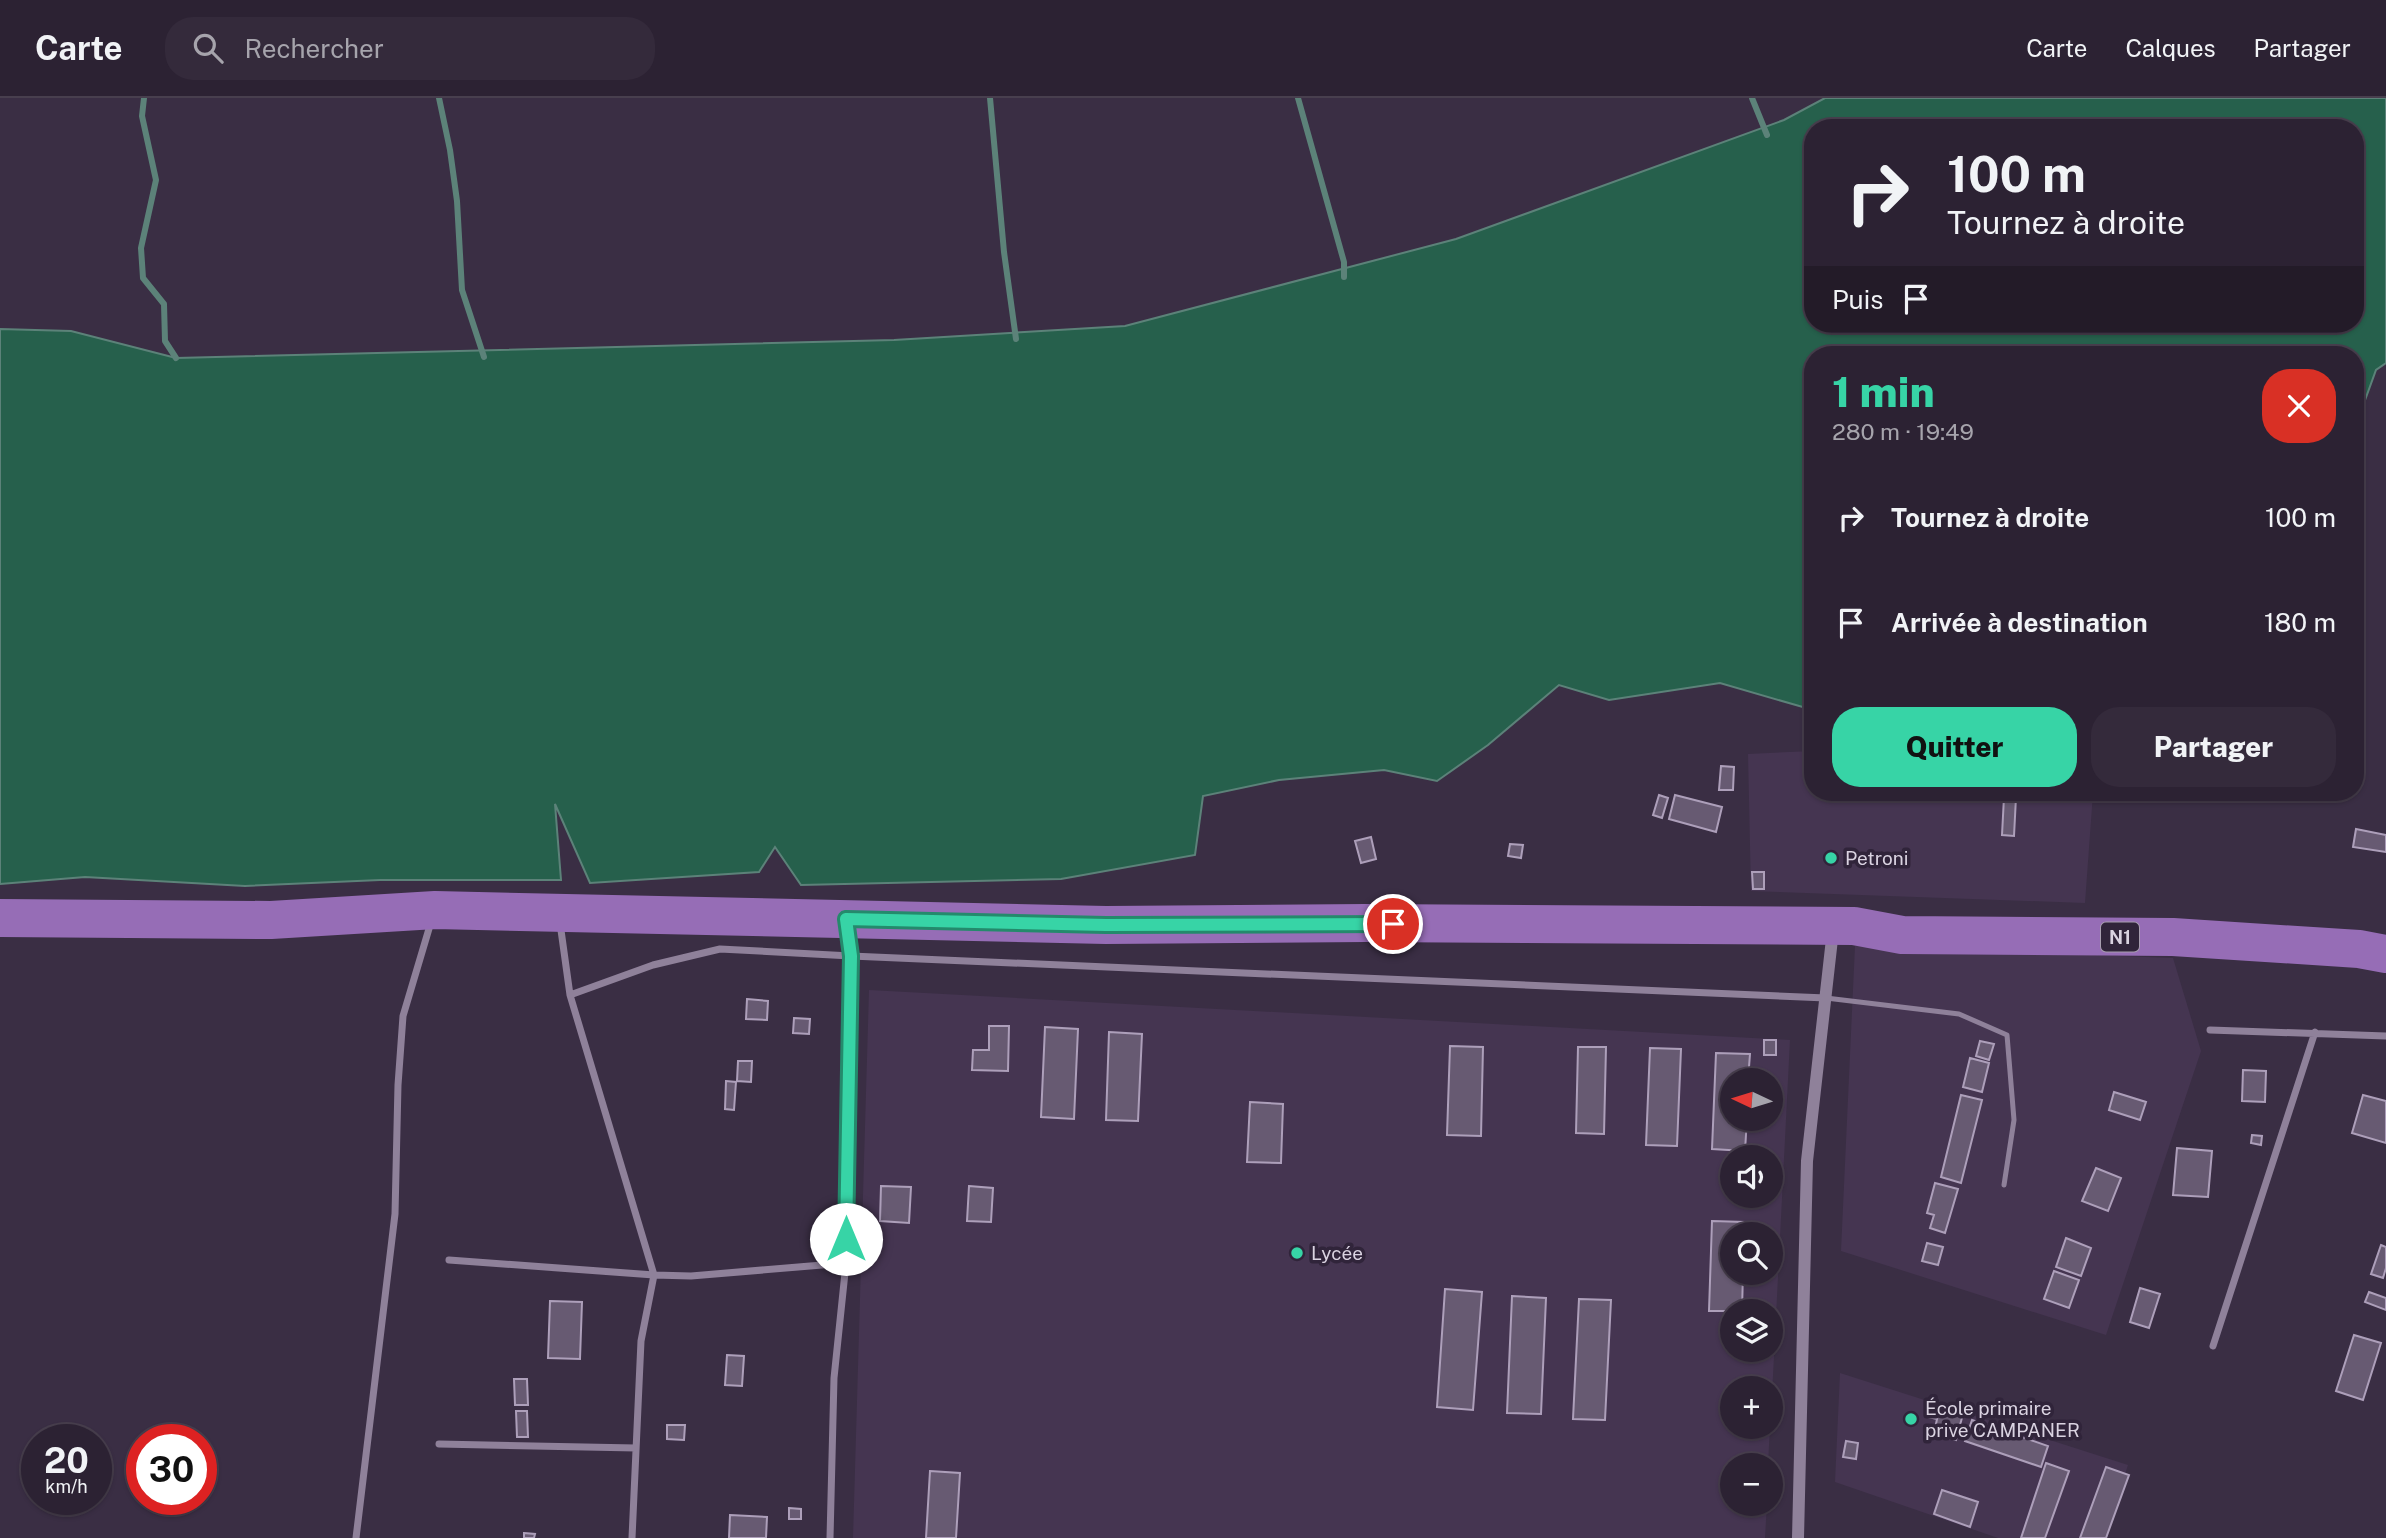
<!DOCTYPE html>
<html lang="fr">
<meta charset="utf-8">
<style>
:root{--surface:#2c2233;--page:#342a3b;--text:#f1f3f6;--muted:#a6a4ac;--line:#483f4e;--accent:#37d4a6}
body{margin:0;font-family:"Public Sans",sans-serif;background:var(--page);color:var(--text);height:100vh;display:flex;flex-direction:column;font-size:26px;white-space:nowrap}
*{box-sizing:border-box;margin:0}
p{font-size:23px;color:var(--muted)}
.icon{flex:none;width:38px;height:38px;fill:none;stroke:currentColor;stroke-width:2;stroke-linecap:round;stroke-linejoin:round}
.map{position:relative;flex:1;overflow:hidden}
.sheet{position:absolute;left:1804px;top:248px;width:560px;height:455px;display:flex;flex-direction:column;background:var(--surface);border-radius:28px;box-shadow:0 2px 5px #0004,0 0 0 2px var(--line)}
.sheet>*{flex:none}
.hud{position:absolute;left:1804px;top:21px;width:560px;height:214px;border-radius:28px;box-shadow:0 2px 5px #0004,0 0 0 2px var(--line);background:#2c2233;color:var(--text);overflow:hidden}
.needle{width:46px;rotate:274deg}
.fabs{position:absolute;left:1720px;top:970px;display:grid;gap:14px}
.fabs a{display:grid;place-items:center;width:63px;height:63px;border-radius:50%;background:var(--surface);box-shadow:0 2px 5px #0004,0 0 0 2px var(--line);font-size:35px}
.speed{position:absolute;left:21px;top:1326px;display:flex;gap:14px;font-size:35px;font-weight:700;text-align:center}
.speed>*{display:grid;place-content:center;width:91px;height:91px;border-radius:50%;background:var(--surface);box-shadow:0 2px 5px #0004,0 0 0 2px var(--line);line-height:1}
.speed small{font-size:18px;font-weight:400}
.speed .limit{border:10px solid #d22;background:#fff;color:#111}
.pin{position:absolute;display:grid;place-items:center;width:60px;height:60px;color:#fff;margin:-30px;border:4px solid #fff;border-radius:50%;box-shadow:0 2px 7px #0007}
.me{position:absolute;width:77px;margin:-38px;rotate:0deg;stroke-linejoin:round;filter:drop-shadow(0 0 5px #0008)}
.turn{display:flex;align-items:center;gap:24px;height:147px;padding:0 28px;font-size:32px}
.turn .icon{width:91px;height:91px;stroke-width:2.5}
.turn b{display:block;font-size:49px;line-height:60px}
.then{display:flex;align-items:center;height:66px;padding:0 28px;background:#0003;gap:14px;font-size:26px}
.round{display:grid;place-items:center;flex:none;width:74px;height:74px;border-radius:28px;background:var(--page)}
.overview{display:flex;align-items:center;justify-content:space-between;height:119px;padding:0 28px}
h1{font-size:42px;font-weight:800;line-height:52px;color:var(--accent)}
.button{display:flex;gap:14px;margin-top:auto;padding:14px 28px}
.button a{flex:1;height:80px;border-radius:28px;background:var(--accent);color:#111;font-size:28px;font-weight:800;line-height:80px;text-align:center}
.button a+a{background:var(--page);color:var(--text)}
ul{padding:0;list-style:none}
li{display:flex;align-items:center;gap:21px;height:105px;padding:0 28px}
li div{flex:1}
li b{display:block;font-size:26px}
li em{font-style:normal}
header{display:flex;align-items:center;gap:42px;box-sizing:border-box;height:98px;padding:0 35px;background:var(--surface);border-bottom:2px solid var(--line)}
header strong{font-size:33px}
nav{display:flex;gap:38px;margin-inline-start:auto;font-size:24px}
.search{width:490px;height:63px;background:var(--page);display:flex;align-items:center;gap:18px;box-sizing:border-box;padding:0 24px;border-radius:28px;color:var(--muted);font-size:26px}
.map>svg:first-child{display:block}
.built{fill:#453551;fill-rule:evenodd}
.water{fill:#26604c;stroke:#5c8279;stroke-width:2;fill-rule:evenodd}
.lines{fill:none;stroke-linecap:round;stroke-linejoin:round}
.stream{stroke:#5c8279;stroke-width:6}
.building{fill:#675a72;stroke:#ad9fba;stroke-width:2}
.service{stroke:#8f819a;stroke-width:5}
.minor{stroke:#8f819a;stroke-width:7}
.tertiary{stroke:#8f819a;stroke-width:12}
.trunk{stroke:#966db6;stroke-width:38}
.route-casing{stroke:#248a6c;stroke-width:18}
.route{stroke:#37d4a6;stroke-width:12}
.poi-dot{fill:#37d4a6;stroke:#30243a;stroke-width:2.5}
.labels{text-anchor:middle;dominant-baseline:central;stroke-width:7;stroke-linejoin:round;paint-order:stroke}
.shield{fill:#30243a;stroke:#a79eaf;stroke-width:2}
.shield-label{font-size:18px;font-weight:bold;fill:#dad3e1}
.poi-label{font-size:19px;fill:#dad3e1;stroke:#30243a;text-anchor:start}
</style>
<header>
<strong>Carte</strong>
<div class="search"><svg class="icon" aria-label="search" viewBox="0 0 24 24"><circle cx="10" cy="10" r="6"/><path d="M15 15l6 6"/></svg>Rechercher</div>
<nav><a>Carte</a><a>Calques</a><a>Partager</a></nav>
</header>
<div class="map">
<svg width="2386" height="1440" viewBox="0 0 2386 1440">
<rect width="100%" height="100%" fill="#3a2e44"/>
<path class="built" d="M1813,653V695H2093L2085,805L1751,793L1748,656Z
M1855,848L2173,860L2201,953L2106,1237L1841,1153Z
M869,892L1790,942L1771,1317V1290H1732V1328H1770L1768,1367H1732V1405H1767L1765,1440H853ZM1732,982H1771V1020H1732ZM1732,1059H1771V1097H1732ZM1732,1136H1771V1174H1732ZM1732,1213H1771V1251H1732Z
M1840,1275L2128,1367L2104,1440H1998L1835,1384Z"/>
<path class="water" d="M1825,0H2386V265L2376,272L2356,327V257H1813V612L1720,585L1609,602L1559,587L1488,647L1437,683L1384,672L1279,682L1203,698L1195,757L1061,781L801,787L775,749L759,774L590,785L555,706L561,782H380L245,788L85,779L0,786V231L71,233L176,260L894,242L1125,228L1456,141L1784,22ZM1813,30H2356V226H1813Z"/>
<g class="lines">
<path class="stream" d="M144,0L142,18L156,82L141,150L143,180L164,206L165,243L176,260
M439,0L450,52L457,103L462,192L484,259
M990,0L1004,154L1016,241
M1298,0L1344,164V179
M1752,0L1767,37"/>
</g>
<path class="building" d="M1721,668L1734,669L1733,692H1719Z
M2269,695H2303L2302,704L2268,700Z
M1659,697L1668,700L1662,720L1653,717Z
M1675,697L1722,709L1716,734L1669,721Z
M2004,699H2016L2014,738L2002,737Z
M2356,731L2386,737V754L2353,749Z
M1371,739L1376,761L1361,765L1355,743Z
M1510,746L1523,747L1521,760L1508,758Z
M1752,774H1764V791H1753Z
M747,901L768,903L767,922L746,921Z
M794,920L810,921L809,936L793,935Z
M989,928H1009L1008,973L972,972L973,952H989Z
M1045,929L1078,931L1074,1021L1041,1019Z
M1109,934L1142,936L1138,1023L1106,1022Z
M1764,942H1776V957H1764Z
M1980,943L1994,946L1989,962L1976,958Z
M1450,948L1483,949L1481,1038L1447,1037Z
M1578,949H1606L1604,1036L1576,1035Z
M1650,950L1681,951L1677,1048L1646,1047Z
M1716,955L1750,956L1748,982H1732V1020H1747L1745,1053L1712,1051Z
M1970,960L1989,965L1982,994L1963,989Z
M738,963H752L751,984L737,983Z
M2243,972L2266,973L2265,1004L2242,1003Z
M726,983L736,984L734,1012L725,1011Z
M2114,994L2146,1004L2140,1022L2109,1012Z
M1961,997L1982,1002L1961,1085L1941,1079Z
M2363,997L2386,1003V1045L2352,1035Z
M1250,1004L1283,1006L1281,1065L1247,1064Z
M2252,1037L2262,1038L2261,1047L2251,1045Z
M2177,1050L2212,1053L2208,1099L2173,1097Z
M2096,1070L2121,1080L2108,1113L2082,1103Z
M1935,1085L1958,1091L1945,1135L1930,1130L1934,1117L1927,1115Z
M881,1088L911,1089L909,1125L880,1123Z
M969,1088L993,1090L991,1124L967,1123Z
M1712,1123L1745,1124L1744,1136H1732V1174H1743L1742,1213H1709Z
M2066,1140L2091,1150L2081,1178L2056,1169Z
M1927,1145L1943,1149L1938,1167L1922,1163Z
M2381,1147L2386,1149V1170L2383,1180L2371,1176Z
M2054,1173L2079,1182L2069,1210L2044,1201Z
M2140,1190L2160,1196L2149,1230L2130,1224Z
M1445,1191L1482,1194L1473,1312L1437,1309Z
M2369,1194L2386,1200V1212L2365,1204Z
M1512,1198L1546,1200L1541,1316L1507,1315Z
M1579,1201L1611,1202L1605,1322L1573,1321Z
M550,1203L582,1204L580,1261L548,1260Z
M2354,1237L2381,1245L2363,1302L2336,1293Z
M727,1257L744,1258L742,1288L725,1287Z
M514,1281H527L528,1307H515Z
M1931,1307L1963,1316L1956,1342L1934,1336L1937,1321L1928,1319Z
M516,1313H527L528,1339H517Z
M1972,1322L2048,1348L2041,1369L1965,1343Z
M667,1327H685L684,1342L667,1341Z
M1846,1343L1858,1345L1856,1361L1843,1359Z
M2046,1365L2069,1373L2045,1440H2021Z
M2106,1369L2129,1377L2106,1440H2080Z
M930,1373L960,1375L956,1440H926Z
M1942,1392L1978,1404L1970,1429L1934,1416Z
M789,1410L801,1411V1421H789Z
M730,1417L767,1419L766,1440H729Z
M524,1435L535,1436L534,1440H524Z"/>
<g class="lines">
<path class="service" d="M1826,900L1959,916L2007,937L2014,1022L2004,1087"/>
<path class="minor" d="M560,825L570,897L654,1177L641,1243L632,1440
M570,897L653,867L720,851L851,858L848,832
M2210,932L2386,938
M449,1162L654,1177L691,1178L846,1165
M2213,1248L2315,934
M439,1346L636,1350
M356,1440L395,1116L398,987L403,918L431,824
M830,1440L834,1280L846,1165L851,858L1826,900"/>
<path class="tertiary" d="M1798,1440L1807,1063L1833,832"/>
<path class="trunk" d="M0,820L271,822L435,812L1106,827L1366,825L1854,828L1902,837L2173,839L2359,851L2386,856"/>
</g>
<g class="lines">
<defs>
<path id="route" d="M846,1141L851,858L846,821L1106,827L1393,826"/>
</defs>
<use href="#route" class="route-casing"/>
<use href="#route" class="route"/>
</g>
<g class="poi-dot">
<circle cx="1831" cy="760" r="7"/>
<circle cx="1297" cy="1155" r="7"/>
<circle cx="1911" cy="1321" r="7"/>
</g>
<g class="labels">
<rect class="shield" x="2101" y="824.5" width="38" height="29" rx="5"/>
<g class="shield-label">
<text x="2120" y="839">N1</text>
</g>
<g class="poi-label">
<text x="1845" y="760">Petroni</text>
<text x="1311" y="1155">Lycée</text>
<text x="1925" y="1310">École primaire<tspan x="1925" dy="22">prive CAMPANER</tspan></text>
</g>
</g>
</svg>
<div class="fabs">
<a><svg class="needle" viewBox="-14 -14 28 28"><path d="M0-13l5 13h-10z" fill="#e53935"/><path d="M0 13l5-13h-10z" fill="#a6a4ac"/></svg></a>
<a><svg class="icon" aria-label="sound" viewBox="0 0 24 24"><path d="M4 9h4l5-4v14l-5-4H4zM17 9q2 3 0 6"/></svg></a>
<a><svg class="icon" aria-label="search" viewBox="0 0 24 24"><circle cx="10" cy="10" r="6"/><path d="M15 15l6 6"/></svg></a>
<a><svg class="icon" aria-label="layers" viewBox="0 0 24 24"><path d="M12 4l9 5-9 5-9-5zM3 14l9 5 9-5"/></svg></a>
<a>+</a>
<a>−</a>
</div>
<div class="speed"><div>20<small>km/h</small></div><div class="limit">30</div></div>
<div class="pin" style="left:1393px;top:826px;background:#d93025"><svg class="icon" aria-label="arrive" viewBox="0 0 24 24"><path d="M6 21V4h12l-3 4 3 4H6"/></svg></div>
<svg class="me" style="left:846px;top:1141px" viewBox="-20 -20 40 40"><circle r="19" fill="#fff"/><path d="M0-13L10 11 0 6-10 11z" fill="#37d4a6"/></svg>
<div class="hud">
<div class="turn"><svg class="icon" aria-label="right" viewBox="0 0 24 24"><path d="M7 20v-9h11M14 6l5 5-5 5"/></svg><div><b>100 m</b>Tournez à droite</div></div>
<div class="then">Puis<svg class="icon" aria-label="arrive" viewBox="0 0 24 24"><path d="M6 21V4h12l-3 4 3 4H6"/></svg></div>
</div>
<section class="sheet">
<div class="overview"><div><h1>1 min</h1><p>280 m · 19:49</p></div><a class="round" style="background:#d93025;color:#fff"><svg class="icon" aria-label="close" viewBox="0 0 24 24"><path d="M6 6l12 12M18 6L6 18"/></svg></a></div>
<ul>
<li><svg class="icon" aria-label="right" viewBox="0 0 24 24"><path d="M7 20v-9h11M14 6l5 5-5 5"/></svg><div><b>Tournez à droite</b></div><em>100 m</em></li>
<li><svg class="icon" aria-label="arrive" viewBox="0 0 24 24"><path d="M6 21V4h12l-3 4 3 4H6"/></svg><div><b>Arrivée à destination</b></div><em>180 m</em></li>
</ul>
<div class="button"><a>Quitter</a><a>Partager</a></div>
</section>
</div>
